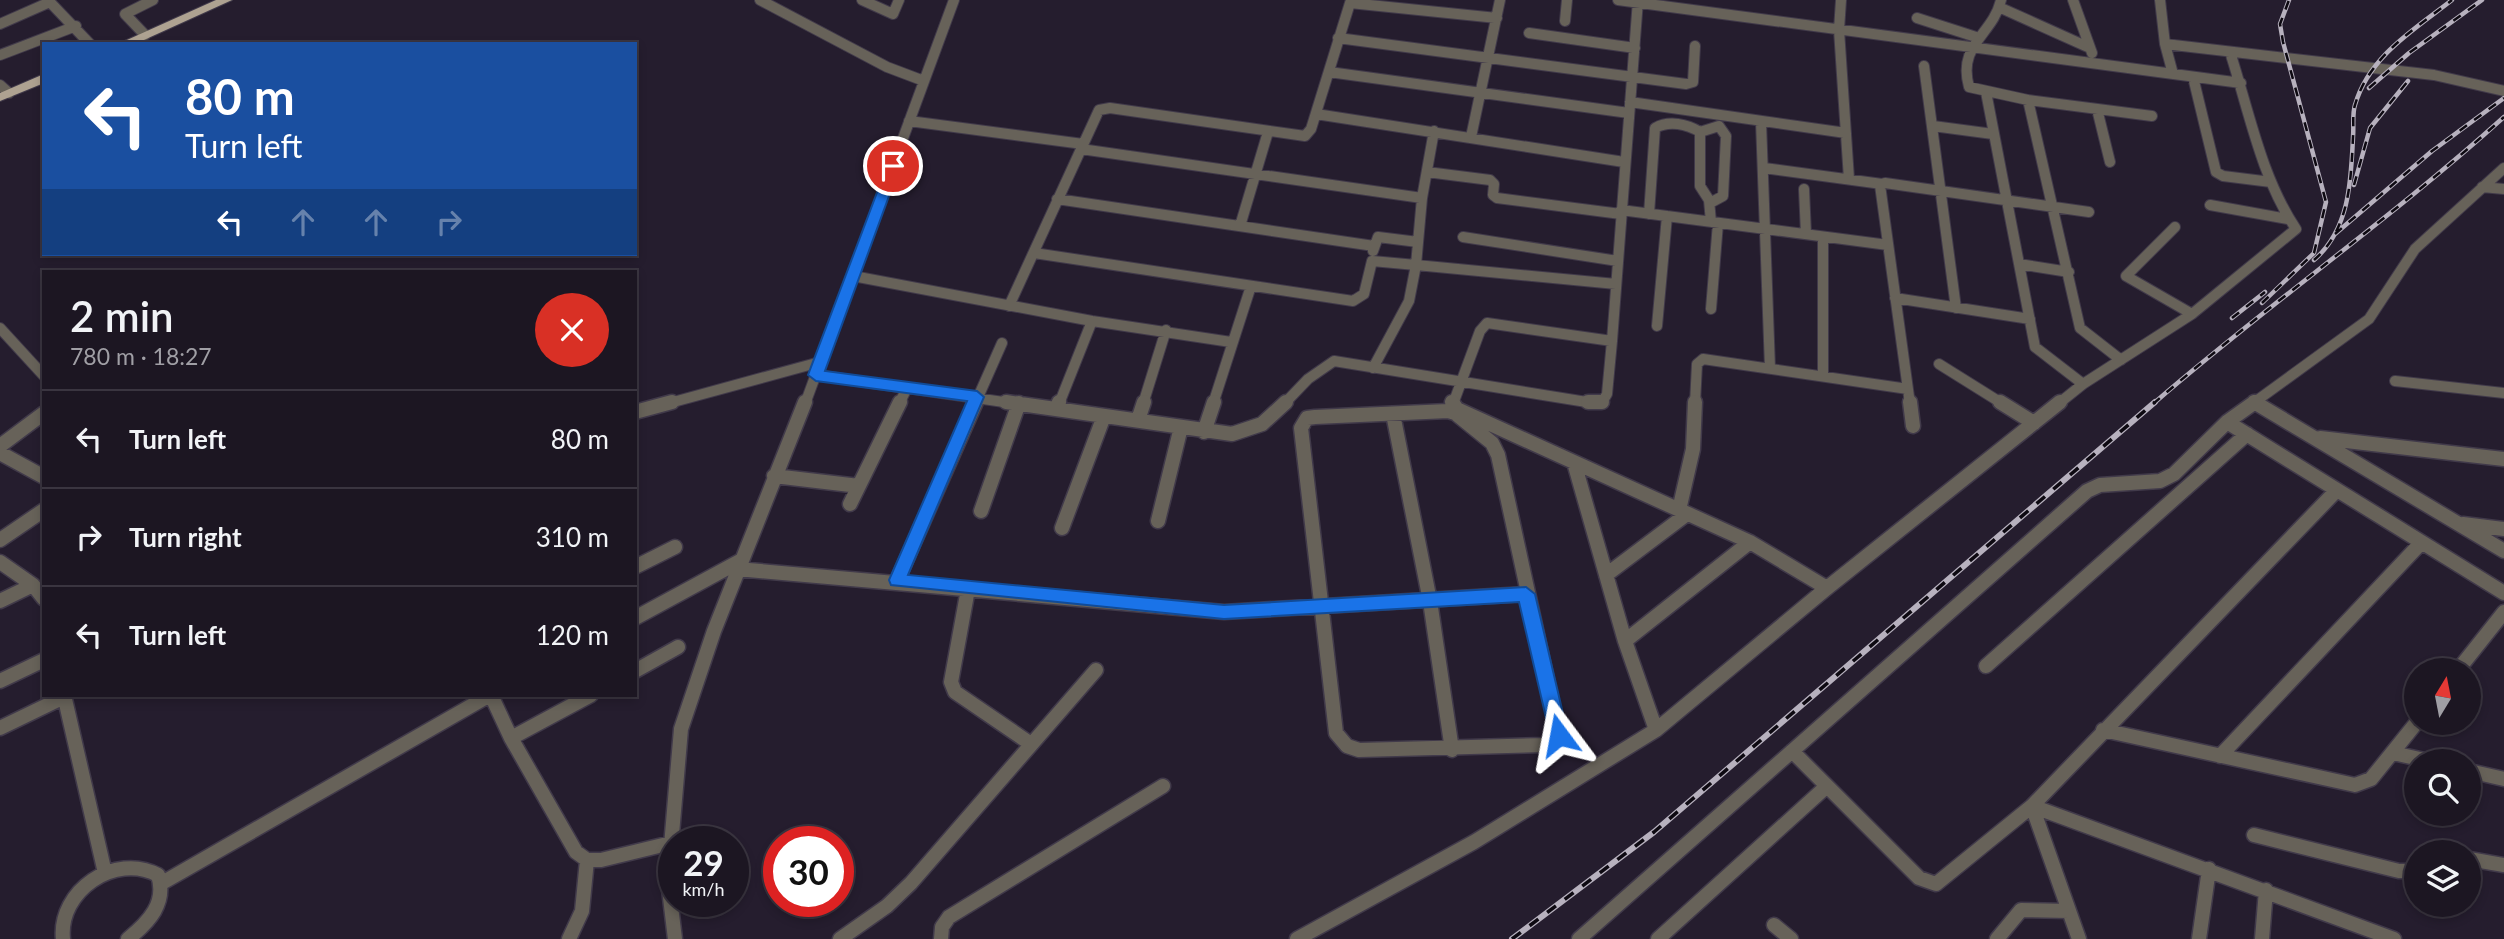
<!DOCTYPE html>
<meta charset="utf-8">
<style>
:root{--surface:#1c1622;--page:#251f2a;--text:#f1f3f6;--muted:#a09fa5;--line:#3a3540}
body{margin:0;font-family:Lato,sans-serif;background:var(--page);color:var(--text);height:100vh;display:flex;flex-direction:column;font-size:26px;white-space:nowrap}
*{box-sizing:border-box;margin:0}
p{font-size:23px;color:var(--muted)}
.icon{flex:none;width:38px;height:38px;fill:none;stroke:currentColor;stroke-width:2;stroke-linecap:round;stroke-linejoin:round}
.map{position:relative;flex:1;overflow:hidden}
.details{position:absolute;left:42px;top:270px;width:595px;height:427px;display:flex;flex-direction:column;background:var(--surface);border-radius:0px;box-shadow:0 4px 10px #0003,0 0 0 2px var(--line)}
.details>*{flex:none}
.banner{position:absolute;left:42px;top:42px;width:595px;height:214px;border-radius:0px;box-shadow:0 4px 10px #0003,0 0 0 2px var(--line);background:#1a4fa0;color:#fff;overflow:hidden}
.needle{width:46px;rotate:10deg}
.controls{position:absolute;left:2404px;top:658px;display:grid;gap:14px}
.controls a{display:grid;place-items:center;width:77px;height:77px;border-radius:50%;background:var(--surface);box-shadow:0 4px 10px #0003,0 0 0 2px var(--line);font-size:35px}
.speed{position:absolute;left:658px;top:826px;display:flex;gap:14px;font-size:35px;font-weight:700;text-align:center}
.speed>*{display:grid;place-content:center;width:91px;height:91px;border-radius:50%;background:var(--surface);box-shadow:0 4px 10px #0003,0 0 0 2px var(--line);line-height:1}
.speed small{font-size:18px;font-weight:400}
.speed .limit{border:10px solid #d22;background:#fff;color:#111}
.pin{position:absolute;display:grid;place-items:center;width:60px;height:60px;color:#fff;margin:-30px;border:4px solid #fff;border-radius:50%;box-shadow:0 2px 7px #0007}
.me{position:absolute;width:77px;margin:-38px;rotate:347deg;stroke-linejoin:round;filter:drop-shadow(0 0 5px #0008)}
.turn{display:flex;align-items:center;gap:24px;height:147px;padding:0 28px;font-size:32px}
.turn .icon{width:91px;height:91px;stroke-width:2.5}
.turn b{display:block;font-size:49px;line-height:60px}
.lanes{display:flex;align-items:center;height:66px;padding:0 28px;background:#0003;justify-content:center;gap:35px;direction:ltr}
.lanes .off{opacity:.35}
.round{display:grid;place-items:center;flex:none;width:74px;height:74px;border-radius:37px;background:var(--page)}
.overview{display:flex;align-items:center;justify-content:space-between;height:119px;padding:0 28px}
h1{font-size:42px;font-weight:600;line-height:52px}
ul{padding:0;list-style:none}
li{display:flex;align-items:center;gap:21px;height:98px;padding:0 28px;border-top:2px solid var(--line)}
li div{flex:1}
li b{display:block;font-size:26px}
li em{font-style:normal}
.map>svg:first-child{display:block}
.lines{fill:none;stroke-linecap:round;stroke-linejoin:round}
.minor-far1-casing{stroke:#413a4a;stroke-width:12}
.minor-casing{stroke:#413a4a;stroke-width:17}
.major-casing{stroke:#413a4a;stroke-width:2}
.minor-far1{stroke:#676259;stroke-width:10}
.minor{stroke:#676259;stroke-width:14}
.major{fill:#aea291;fill-rule:evenodd}
.rail-far1-casing{stroke:#b7b1be;stroke-width:4.5}
.rail-casing{stroke:#b7b1be;stroke-width:6}
.rail-far1{stroke:#0d0911;stroke-width:2.5;stroke-dasharray:9;stroke-linecap:butt}
.rail{stroke:#0d0911;stroke-width:3.5;stroke-dasharray:11;stroke-linecap:butt}
.route{fill:#1a73e8;stroke:#114b97;stroke-width:2}
</style>
<div class="map">
<svg width="2504" height="939" viewBox="0 0 2504 939">
<rect width="100%" height="100%" fill="#251d2e"/>
<g class="lines">
<defs>
<path id="minor-far1" d="M48,0L90,44
M760,0L887,67L924,81
M862,0L893,14L899,0
M1618,0L2241,83
M1841,0L1839,30L1849,179
M2001,0C1993,35 1957,44 1969,87L2028,100L2152,116
M2073,0L2092,53
M2160,0L2165,44L2173,74
M2001,8L2090,48
M1917,18L1976,37
M1565,21L1567,0
M0,24L50,2
M1529,33L1635,48
M145,35L125,14L153,0
M1338,38L1686,84L1693,82L1695,46
M2165,44L2434,75L2504,91
M0,55L76,26
M1924,66L1956,308
M1329,72L1629,113
M2193,77L2216,172L2223,176L2271,182
M0,85L9,93
M1986,92L2035,347L2083,384
M2028,100L2080,328L2121,360
M1630,102L1846,133
M2097,109L2110,162
M1316,114L1624,162
M909,121L1083,144
M1761,122L1770,368
M1933,126L1993,134
M1700,132L1719,126L1726,136L1723,196L1710,203
M1471,137L1500,0
M1081,149L1422,198
M1764,168L1882,184
M1427,172L1490,180L1494,184L1493,195L1497,198L1621,214
M2482,187L2504,189
M1804,189L1806,234
M1057,199L1374,246
M2210,205L2288,219
M1621,210L1888,245
M1649,214L1655,128C1669,120 1687,124 1700,132V186L1709,200L1711,222
M1240,226L1268,132
M2175,227L2126,276L2192,314
M1463,237L1618,261
M1823,237V376
M1373,251L1378,237L1418,242
M1034,253L1353,301L1364,294L1372,261L1416,265L1422,198L1434,131
M2019,264L2069,272
M853,276L1092,321L1231,342
M1895,298L2030,319
M1009,306L1099,110L1110,108L1305,136L1311,129L1350,3L1497,18
M1711,309L1718,223
M1657,326L1667,216
M0,328L44,376
M1939,364L2003,404
M1373,368L1409,301L1416,265L1616,284
M816,375L1018,404
M2395,381L2504,393
M2254,402L2257,404
M666,404L820,362
M805,404L954,0
M899,404L907,388
M975,404L1002,343
M1059,404L1092,321
M1143,404L1166,330
M1213,404L1251,286
M1284,404L1308,379L1334,361L1599,404
M1453,404L1480,331L1487,323L1612,341
M1601,404L1607,394L1612,341L1638,0
M1695,404L1697,364L1703,359L1908,389
M1910,404L1880,185L1885,183L2089,212
M2058,404L2083,384L2192,314L2296,229C2261,177 2249,111 2230,52
M2252,404L2369,319L2415,249L2504,168"/>
<path id="minor" d="M1006,402L1232,434L1262,424L1286,402
M1452,402L1457,409L1750,542L1827,588
M1588,402H1602
M1910,402L1913,426
M2000,402L2034,423
M2254,402L2504,551
M1057,408L1059,402
M1448,411L1455,413L1492,443L1498,455L1559,735L1555,742L1546,745L1359,750L1347,746L1336,733L1301,428L1307,418L1315,417Z
M635,412L672,402
M1393,414L1430,601L1452,750
M1138,420L1144,402
M2227,422L2504,593
M1204,432L1214,402
M2320,438L2504,459
M0,446L44,413
M0,453L44,477
M1575,466L1625,641L1656,730
M774,476L859,486
M850,504L900,402
M1679,510L1693,449L1695,402
M981,511L1019,403
M1158,521L1181,427
M2463,524L2504,529
M1062,528L1104,416
M0,540L44,510
M0,562L33,585L44,599
M635,567L675,547
M737,569L1224,612L1526,594
M1606,575L1687,514
M897,581L976,402
M968,589L951,682L955,692L1031,744
M0,601L33,585
M635,618L742,560
M1625,641L1750,542
M1986,666L2247,434
M2458,670L2504,612
M635,671L678,647
M0,681L44,660
M64,695L105,873
M491,695L511,738L576,852L587,860
M0,728L64,697
M2103,730L2355,785L2371,779L2417,722
M511,738L591,695
M1792,751L1919,878L1936,884L2032,806L2337,490
M2393,753L2429,761
M2220,756L2421,543
M2469,771L2504,779
M2032,806L2394,939
M2032,806L2079,939
M2254,835L2399,871H2417
M2469,859L2504,865
M162,883L490,695
M1774,925L1791,939
M63,939C58,891 115,852 158,875C167,903 149,922 128,939
M569,939L582,911L587,860H601L671,843
M675,939L668,881L681,729L714,631L805,402
M840,939L887,906L911,883L1096,670
M941,939L942,927L949,917L1163,786
M1297,939L1474,842L1656,730L1827,588L2060,402
M1579,939L2087,491L2100,485L2160,481L2174,474L2227,422L2255,402
M1658,939L1827,786
M1997,939L2021,910L2069,911
M2199,939L2209,869
M2262,939L2266,890"/>
<path id="major" d="M216,0H232L135,44H118Z
M44,74V83L0,101V93Z"/>
</defs>
<use href="#minor-far1" class="minor-far1-casing"/>
<use href="#minor" class="minor-casing"/>
<use href="#major" class="major-casing"/>
<use href="#minor-far1" class="minor-far1"/>
<use href="#minor" class="minor"/>
<use href="#major" class="major"/>
<defs>
<path id="rail-far1" d="M2369,88L2409,53L2482,0
M2354,185L2370,128L2408,81
M2335,234L2432,151L2504,98
M2314,260C2350,229 2351,180 2353,137C2354,127 2352,114 2355,105C2369,56 2415,29 2452,0
M2262,303L2314,253L2326,202L2283,42L2280,24L2289,0
M2232,318L2265,292
M2153,404C2267,305 2392,218 2504,117"/>
<path id="rail" d="M1512,939L1654,832L2155,402"/>
</defs>
<use href="#rail-far1" class="rail-far1-casing"/>
<use href="#rail" class="rail-casing"/>
<use href="#rail-far1" class="rail-far1"/>
<use href="#rail" class="rail"/>
</g>
<path class="route" d="M893,162L900,166L825,371L977,391L984,397L908,575L1224,605L1526,587L1535,594L1568,735L1566,741H1553L1550,735L1519,602L1224,619L891,585L889,580L967,401L816,381L808,375L887,166Z"/>
</svg>
<div class="controls">
<a><svg class="needle" viewBox="-14 -14 28 28"><path d="M0-13l5 13h-10z" fill="#e53935"/><path d="M0 13l5-13h-10z" fill="#a09fa5"/></svg></a>
<a><svg class="icon" aria-label="search" viewBox="0 0 24 24"><circle cx="10" cy="10" r="6"/><path d="M15 15l6 6"/></svg></a>
<a><svg class="icon" aria-label="layers" viewBox="0 0 24 24"><path d="M12 4l9 5-9 5-9-5zM3 14l9 5 9-5"/></svg></a>
</div>
<div class="speed"><div>29<small>km/h</small></div><div class="limit">30</div></div>
<div class="pin" style="left:893px;top:166px;background:#d93025"><svg class="icon" aria-label="arrive" viewBox="0 0 24 24"><path d="M6 21V4h12l-3 4 3 4H6"/></svg></div>
<svg class="me" style="left:1559px;top:735px" viewBox="-20 -20 40 40"><path d="M0-17L14 15 0 8-14 15z" fill="#1a73e8" stroke="#fff" stroke-width="4"/></svg>
<div class="banner">
<div class="turn"><svg class="icon" aria-label="left" viewBox="0 0 24 24"><path d="M17 20v-9H6M10 6l-5 5 5 5"/></svg><div><b>80 m</b>Turn left</div></div>
<div class="lanes"><svg class="icon" aria-label="left" viewBox="0 0 24 24"><path d="M17 20v-9H6M10 6l-5 5 5 5"/></svg><svg class="icon off" aria-label="ahead" viewBox="0 0 24 24"><path d="M12 20V5M6 11l6-6 6 6"/></svg><svg class="icon off" aria-label="ahead" viewBox="0 0 24 24"><path d="M12 20V5M6 11l6-6 6 6"/></svg><svg class="icon off" aria-label="right" viewBox="0 0 24 24"><path d="M7 20v-9h11M14 6l5 5-5 5"/></svg></div>
</div>
<section class="details">
<div class="overview"><div><h1>2 min</h1><p>780 m · 18:27</p></div><a class="round" style="background:#d93025;color:#fff"><svg class="icon" aria-label="close" viewBox="0 0 24 24"><path d="M6 6l12 12M18 6L6 18"/></svg></a></div>
<ul>
<li><svg class="icon" aria-label="left" viewBox="0 0 24 24"><path d="M17 20v-9H6M10 6l-5 5 5 5"/></svg><div><b>Turn left</b></div><em>80 m</em></li>
<li><svg class="icon" aria-label="right" viewBox="0 0 24 24"><path d="M7 20v-9h11M14 6l5 5-5 5"/></svg><div><b>Turn right</b></div><em>310 m</em></li>
<li><svg class="icon" aria-label="left" viewBox="0 0 24 24"><path d="M17 20v-9H6M10 6l-5 5 5 5"/></svg><div><b>Turn left</b></div><em>120 m</em></li>
</ul>
</section>
</div>
